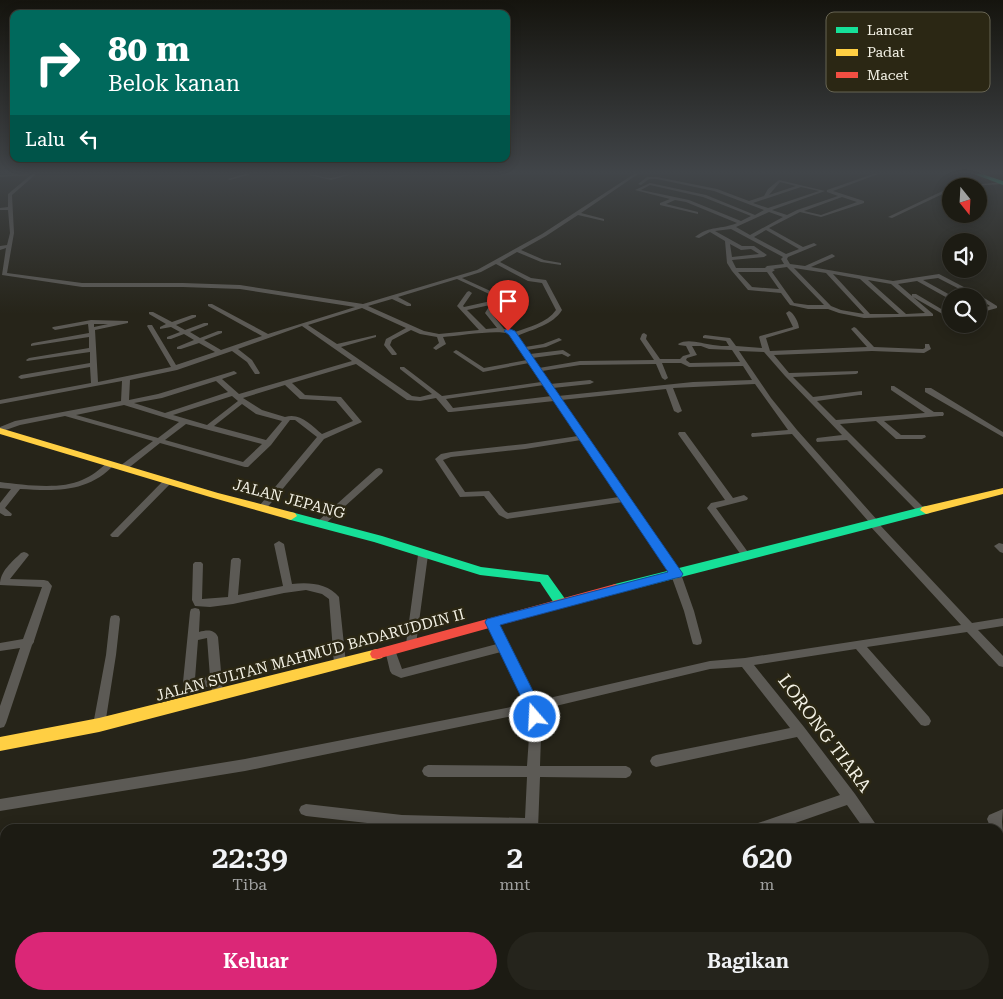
<!DOCTYPE html>
<html lang="id">
<style>
:root{--surface:#1c1b13;--page:#25241c;--text:#f1f3f6;--muted:#a0a1a0;--line:#3a3933;--accent:#db2777}
body{margin:0;font-family:"Roboto Serif",serif;background:var(--page);color:var(--text);height:100vh;display:flex;flex-direction:column;font-size:19px;white-space:nowrap}
*{box-sizing:border-box;margin:0}
p{font-size:16px;color:var(--muted)}
.icon{flex:none;width:28px;height:28px;fill:none;stroke:currentColor;stroke-width:2;stroke-linecap:round;stroke-linejoin:round}
.map{position:relative;flex:1;overflow:hidden}
.details{position:absolute;left:0px;top:824px;width:1004px;height:176px;display:flex;flex-direction:column;background:var(--surface);border-radius:15px 15px 0 0;box-shadow:0 2px 12px #0003,0 0 0 1px var(--line)}
.details>*{flex:none}
.guide{position:absolute;left:10px;top:10px;width:500px;height:152px;border-radius:10px;box-shadow:0 2px 12px #0003,0 0 0 1px var(--line);background:#00695c;color:#fff;overflow:hidden}
.needle{width:32px;rotate:162deg}
.fabs{position:absolute;left:942px;top:178px;display:grid;gap:10px}
.fabs a{display:grid;place-items:center;width:45px;height:45px;border-radius:50%;background:var(--surface);box-shadow:0 2px 12px #0003,0 0 0 1px var(--line);font-size:25px}
.pin{position:absolute;display:grid;place-items:center;width:42px;height:42px;color:#fff;margin:-51px -21px;border-radius:50% 50% 50% 0;rotate:-45deg;box-shadow:0 0 5px #0007}
.pin .icon{rotate:45deg}
.me{position:absolute;width:55px;margin:-28px;rotate:341deg;stroke-linejoin:round;filter:drop-shadow(0 0 4px #0008)}
.turn{display:flex;align-items:center;gap:18px;height:105px;padding:0 15px;font-size:22px}
.turn .icon{width:65px;height:65px;stroke-width:2.5}
.turn b{display:block;font-size:35px;line-height:42px}
.then{display:flex;align-items:center;height:48px;padding:0 15px;background:#0003;gap:10px;font-size:19px}
.eta{display:flex;justify-content:space-evenly;align-items:center;height:85px;text-align:center}
.eta b{font-size:30px;font-weight:600;line-height:35px}
.button{display:flex;gap:10px;margin-top:auto;padding:10px 15px}
.button a{flex:1;height:58px;border-radius:30px;background:var(--accent);color:#fff;font-size:20px;font-weight:600;line-height:58px;text-align:center}
.button a+a{background:var(--page);color:var(--text)}
.map>svg:first-child{display:block}
.lines{fill:none;stroke-linecap:round;stroke-linejoin:round}
.street{fill:#5c5a55;fill-rule:evenodd}
.fast{fill:#16e098;fill-rule:evenodd}
.slow{fill:#ffcf43;fill-rule:evenodd}
.jam{fill:#f24e42;fill-rule:evenodd}
.route{fill:#1a73e8;stroke:#114b97}
.labels{text-anchor:middle;dominant-baseline:central;stroke-width:5;stroke-linejoin:round;paint-order:stroke}
.street-label{font-size:15px;fill:#f3f1e5;stroke:#2b2714}
.near-street-label{font-size:18px;fill:#f3f1e5;stroke:#2b2714}
.key{fill:#2b2714;stroke:#676453;stroke-width:1}
.key-label{font-size:14px;fill:#f3f1e5}
</style>
<div class="map">
<svg width="1003" height="999" viewBox="0 0 1003 999">
<rect width="100%" height="100%" fill="#262419"/>
<g class="lines">
<path class="street" d="M30,174L28,175L0,177V175Z
M32,174H36L12,195L14,233L7,273L82,283H183L240,285L363,304L477,270L542,234L634,174H638L581,213L604,219V221L578,215L546,236L521,250L544,260L561,263V265L541,262L517,252L500,262L531,278L546,280L562,310C553,325 533,329 517,336L525,347L543,344L559,338L562,340L546,347L527,350L530,354L563,350L571,355L568,357L562,354L532,358L539,368L580,361L654,360L640,339L642,334L644,333L647,335L646,339L660,359H680L683,356L690,354L686,346L679,345L678,344C688,338 702,344 713,345C719,346 724,346 729,346L726,341L703,338V336L705,335L730,338L736,346L762,348L759,337L760,336L793,327L786,313L789,311C794,313 799,323 799,328L766,338L770,351L867,347L851,329L854,327L856,328L874,347L923,349L925,348V344H929L931,349L924,353L872,351L774,355L789,373L858,371V373L856,374L793,377L813,397L862,391V395H859L817,401L836,420L925,413L891,390V386H894L934,412H943L944,414L943,416H940L884,421L901,435H925L926,437L922,439H896L876,421L840,424L925,509L926,511L922,514L919,513L847,440L817,442L816,440L817,438L842,435L785,376L764,352L739,351L771,398L797,430L878,521L880,523L879,524L972,623L1003,618V626L978,630L1003,656V667L999,666L967,632L867,647L929,717L931,721L929,725L925,726L921,725L856,649L754,665L804,727L855,794L879,829H864L847,805L778,829H751L753,824L758,823L840,795L797,737L656,767L652,765L650,761L652,757L656,755L790,728L742,667L710,669L539,710L541,737L540,766H626L630,768L632,772L630,776L626,778L540,777L538,829L402,827L306,816L301,814L299,810L301,806L306,804L402,815L525,818L527,777H428L424,775L422,771L424,767L428,765L527,766L529,737L527,713L245,771L0,811V799L245,759L526,704L501,652L401,678L392,674L390,671L385,650L386,647L390,646L394,647L395,650L402,669L497,644L487,623L488,620L492,619L496,620L497,623L536,701L710,661L745,658L961,625L870,526L868,524L869,522L792,434L752,437L751,435L752,433H755L788,430L755,384L673,388L682,411L678,413L674,411L666,389L561,400L681,574L694,611L702,641L701,644L697,645L693,644L692,641L684,611L671,575L623,502L507,519L499,515L484,496L460,497L435,459L441,454L451,452L525,444L578,436L554,401L451,412H448L436,398L420,401L407,400L356,364L292,383L305,395L341,397L362,422L324,439L266,509H260L259,507L260,505L317,437L295,420H290L271,445L248,467H245L160,443L126,470H120L119,468L120,466L153,441L65,416L20,425L0,432V427L15,421L121,401L122,381L0,404V400L91,383L90,367L21,379L18,377L21,375L90,363V352L27,361L26,360L29,358L89,348V337L31,346V344L33,343L89,333L88,324L55,330L52,328L53,327L91,320L128,321V323L95,330L98,382L171,367L147,326L148,325H152L176,365L215,352L199,343L181,349H177V347L194,340L184,334L171,339H167V337L180,332L171,327L160,329V327L166,324L149,314V312H153L172,322L192,315H196V317L176,325L185,330L204,323H208V325L190,332L200,338L218,331H222V333L204,340L221,350L262,336L208,306V304H212L268,334L355,307L240,289L183,287H82L2,275L6,248L0,250V246L7,245L10,233L8,210H0V208L8,207V194ZM496,264L528,281L542,283L556,310C547,323 529,327 515,332L510,330L504,329L491,313L497,304L508,301V299L462,278L481,272ZM457,279L500,299L464,307L463,306L472,293L469,291L467,292L457,306L479,330L439,334L424,331L368,306L392,299L407,306H411V304L398,297ZM490,305L485,313L497,328L486,329L467,310ZM362,308L406,328L386,339L384,345L392,355H396L397,354L390,345L392,340L411,330L420,334L437,337L439,343L433,348L436,350L446,344L443,337C459,336 497,329 510,334L527,360L484,368L458,351L456,350L453,352L483,372L529,363L541,382L442,396L404,367H400V369L432,394L420,397L412,396L341,347L376,337V335L337,344L308,325ZM94,324H108L94,327ZM302,326L352,361L239,394L222,379L236,374L237,373L234,371L158,394L129,400L130,380L177,370L232,351L247,362L255,374H259L260,373L252,360L238,349ZM692,346H701L709,349L732,350L740,362L690,363L686,360L687,358L697,355ZM662,363H681L689,367L743,366L752,380L693,382L558,396L553,388L590,384L594,382L590,380L550,384L542,371L580,365L656,364L662,378L665,380L668,378ZM216,381L228,392L165,413L134,403L162,398ZM285,385L300,399L336,401L353,421L322,434C311,425 300,412 285,417L262,410L243,398ZM544,385L552,396L453,408L446,399ZM232,396L238,401L207,425L173,415ZM242,404L256,414L282,421L266,440L214,426ZM124,405L179,422L158,438L76,415ZM186,424L262,444L243,462L165,440ZM581,440L619,497L508,513L505,511L489,491L465,492L443,460L451,457L525,449Z
M245,174H251L230,180L228,179Z
M306,174C314,174 323,178 331,178C338,177 345,174 352,174L331,180Z
M873,174H878L833,191L864,201V203L821,217L800,212L769,228L803,247L814,243L817,245L788,257L787,259L790,264L805,266L832,254L835,256L834,257L811,267L893,281L939,274L981,296L997,306V308L979,313V309L990,306L979,299V296H973L938,278L923,280L952,296L951,300L917,281L898,284L912,296V294H916L948,313L949,314L946,316L913,297L933,314V316L864,318L839,313L828,309H808L790,305L781,293L748,290L732,271L727,263L725,241L710,232L699,238L695,237C710,225 721,230 737,223L686,202L675,200L666,204L698,212V214L660,205V203L670,199L635,190L650,183L706,195L755,215L764,210L714,191L657,179H649L641,185L638,184L647,177H657L717,189L749,201L764,196L768,189L779,180L825,191L772,210L787,215L797,210L838,196L827,192V190ZM780,182L796,186L769,195ZM650,185L703,197L751,216L741,221L689,200L641,190ZM801,187L819,191L768,208L753,203ZM842,197L857,202L821,215L804,211ZM769,212L783,217L750,235L736,227ZM731,229L783,257L781,259L784,264L767,266L765,268H736L732,260L764,257L767,255L754,246H742L715,231ZM766,230L799,249L786,254L754,237ZM730,244L741,250L751,249L759,254L732,257ZM787,267L788,268L824,305H808L794,303L772,272L775,270L773,269ZM794,268L826,273L864,314L841,310L831,306ZM738,272H767L779,289L752,287ZM833,274L860,279L899,314H870ZM868,280L891,284L925,313L906,314Z
M1003,182V184L970,186L972,185Z
M951,187V190L892,218L888,217Z
M925,388H931L1003,432V437L925,392Z
M679,432H685L733,498L744,495L748,498L747,500L716,508L750,555L752,557L750,559H744L707,508L711,503L725,500L678,434Z
M108,462H111L115,464C88,493 56,491 20,489L5,508L12,514L11,516H5L0,513V503L11,489L0,488V482C24,485 60,490 82,480C92,476 100,469 108,462Z
M379,468L382,469L383,471L382,473L324,525H318L316,523L318,521L376,469Z
M168,478L172,481L171,483L118,537H112L110,535L112,533L165,479Z
M279,541L284,544L292,584C308,582 328,583 339,597L346,664L344,667L340,668L336,667L334,664L329,599L322,594L306,590L284,593L233,604L210,607L195,606L192,600L193,564L195,562H201L203,564L202,599L228,597L231,560L233,558H239L241,560L238,595L283,586L274,544Z
M999,543L1003,544V553L1000,552L994,546Z
M24,552L27,553L29,555L10,579L44,580L48,581L52,586L34,641V642L32,645L6,723L4,727L0,728V706L20,648L0,651V643L23,639L42,587L0,585C0,571 12,562 21,553Z
M423,552L426,553L428,555L416,644L415,647L411,648L407,647L406,644L418,555L420,553Z
M195,608L199,609L200,612L199,632C207,630 214,629 218,637L223,694L221,697L217,699L213,697L211,686C201,688 189,692 183,682L190,612L191,609ZM207,638L210,677L195,679L198,640Z
M115,615L119,616L120,619L116,655L105,725L103,729L99,730L95,729L93,725L106,655L110,619L111,616Z
M1003,809L1002,822L1003,833L999,835V829H991L987,819L989,815Z
M1003,882V897L999,898V884Z
M999,987L1003,989V999H993L991,995H999Z
M518,995H534V999H518Z
M679,995H695L696,999H680Z
M936,995H955L953,999H934Z"/>
<path class="fast" d="M974,174H982L1003,181V185Z
M926,506L930,507L932,510L930,513L615,594L610,592L609,589L610,586L615,584Z
M291,512L382,536L481,567L548,575L568,603L566,606H556L540,582L480,575L374,542L287,519L285,516L287,513Z"/>
<path class="slow" d="M0,428L218,493L295,513L297,516L291,520L210,497L0,434Z
M1003,488V494L926,514L920,510L922,507Z
M377,649L382,650L384,654L382,658L99,732L0,751V737L99,718Z"/>
<path class="jam" d="M615,584L620,586L621,589L620,592L377,659L372,658L370,654L372,650L377,649Z"/>
</g>
<linearGradient id="sky" x2="0" y2="1"><stop stop-color="#15140e"/><stop offset="0.55" stop-color="#414549"/><stop offset="1" stop-color="#414549" stop-opacity="0"/></linearGradient>
<rect width="1003" height="314" fill="url(#sky)"/>
<path class="route" d="M508,328L515,331L683,574L681,577L676,578L500,625L539,703L542,717L540,721L535,723L529,721L524,703L485,622L487,619L668,572L509,335L504,331Z"/>
<g class="labels">
<g class="street-label">
<text transform="translate(289 499) rotate(15)">JALAN JEPANG</text>
<text transform="translate(310 655) rotate(-15)">JALAN SULTAN MAHMUD BADARUDDIN II</text>
</g>
<g class="near-street-label">
<text transform="translate(825 733) rotate(53)">LORONG TIARA</text>
</g>
</g>
<rect x="826" y="12" width="164" height="80" rx="8" class="key"/>
<rect x="836" y="27" width="22" height="6" fill="#16e098"/>
<rect x="836" y="49" width="22" height="7" fill="#ffcf43"/>
<rect x="836" y="72" width="22" height="6" fill="#f24e42"/>
<g class="key-label">
<text x="867" y="35">Lancar</text>
<text x="867" y="57">Padat</text>
<text x="867" y="80">Macet</text>
</g>
</svg>
<div class="fabs">
<a><svg class="needle" viewBox="-14 -14 28 28"><path d="M0-13l5 13h-10z" fill="#e53935"/><path d="M0 13l5-13h-10z" fill="#a0a1a0"/></svg></a>
<a><svg class="icon" aria-label="sound" viewBox="0 0 24 24"><path d="M4 9h4l5-4v14l-5-4H4zM17 9q2 3 0 6"/></svg></a>
<a><svg class="icon" aria-label="search" viewBox="0 0 24 24"><circle cx="10" cy="10" r="6"/><path d="M15 15l6 6"/></svg></a>
</div>
<div class="pin" style="left:508px;top:331px;background:#d93025"><svg class="icon" aria-label="arrive" viewBox="0 0 24 24"><path d="M6 21V4h12l-3 4 3 4H6"/></svg></div>
<svg class="me" style="left:535px;top:717px" viewBox="-20 -20 40 40"><circle r="17" fill="#1a73e8" stroke="#fff" stroke-width="3"/><path d="M0-11L8 9 0 5-8 9z" fill="#fff"/></svg>
<div class="guide">
<div class="turn"><svg class="icon" aria-label="right" viewBox="0 0 24 24"><path d="M7 20v-9h11M14 6l5 5-5 5"/></svg><div><b>80 m</b>Belok kanan</div></div>
<div class="then">Lalu<svg class="icon" aria-label="left" viewBox="0 0 24 24"><path d="M17 20v-9H6M10 6l-5 5 5 5"/></svg></div>
</div>
<section class="details">
<div class="eta">
<div><b>22:39</b><p>Tiba</p></div>
<div><b>2</b><p>mnt</p></div>
<div><b>620</b><p>m</p></div>
</div>
<div class="button"><a>Keluar</a><a>Bagikan</a></div>
</section>
</div>
